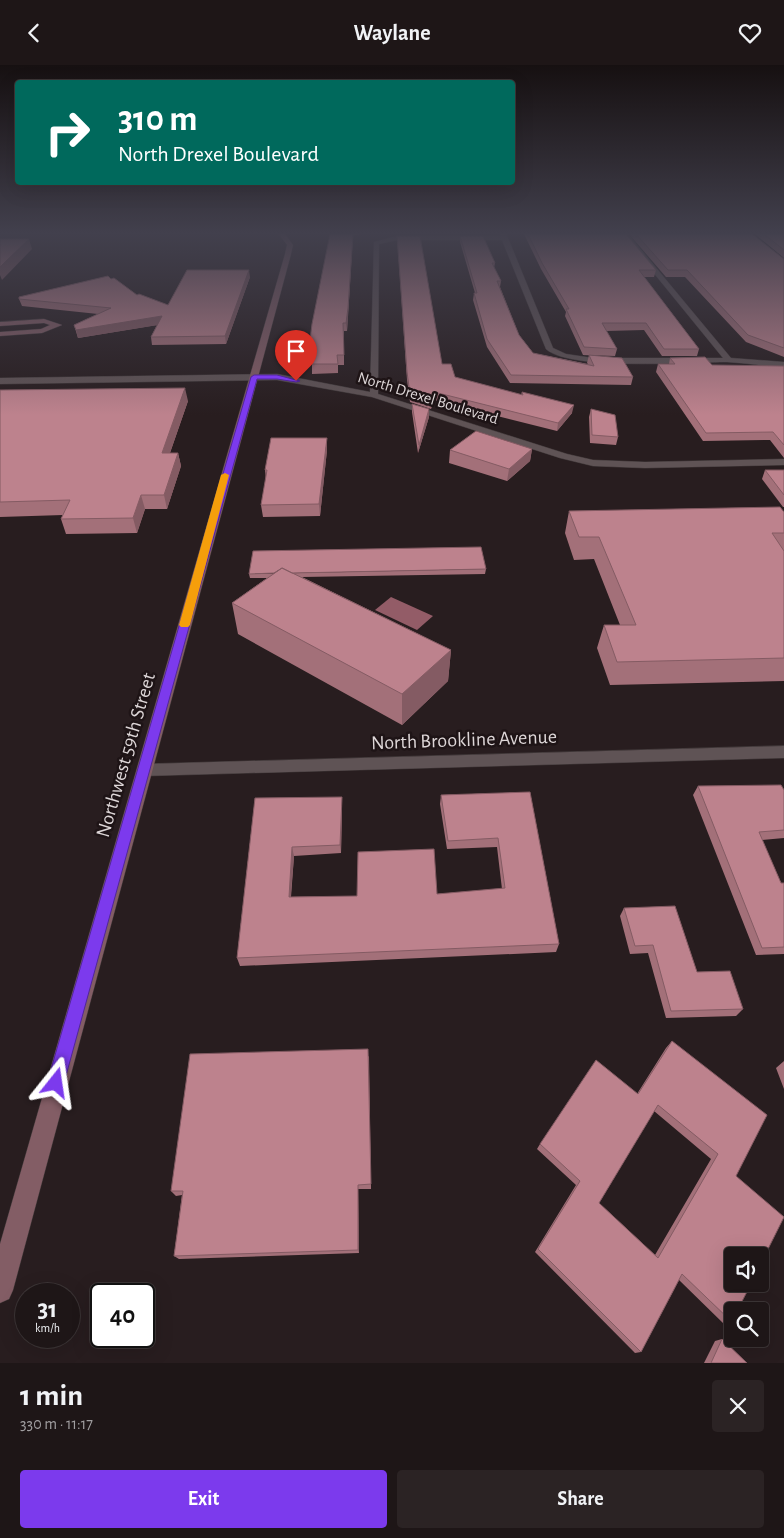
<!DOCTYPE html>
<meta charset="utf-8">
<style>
:root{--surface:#1e1617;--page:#2b2324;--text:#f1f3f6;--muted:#a19fa1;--line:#3c3536;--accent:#7c3aed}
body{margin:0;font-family:"Alegreya Sans",sans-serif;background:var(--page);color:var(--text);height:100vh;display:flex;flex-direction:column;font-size:19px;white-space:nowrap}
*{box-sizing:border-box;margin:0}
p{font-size:16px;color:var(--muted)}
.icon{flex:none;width:28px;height:28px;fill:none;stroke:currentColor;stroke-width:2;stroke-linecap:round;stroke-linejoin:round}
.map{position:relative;height:1298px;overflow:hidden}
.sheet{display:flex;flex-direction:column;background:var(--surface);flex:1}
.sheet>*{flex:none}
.guide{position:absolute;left:15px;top:15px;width:500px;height:105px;border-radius:5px;box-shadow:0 5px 20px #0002,0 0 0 1px var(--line);background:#00695c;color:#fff;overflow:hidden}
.tools{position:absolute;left:724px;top:1182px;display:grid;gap:10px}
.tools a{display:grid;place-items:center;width:45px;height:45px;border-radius:5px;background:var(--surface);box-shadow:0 5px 20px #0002,0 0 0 1px var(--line);font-size:25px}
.speed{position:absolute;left:15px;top:1218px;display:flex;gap:10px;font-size:25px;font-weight:700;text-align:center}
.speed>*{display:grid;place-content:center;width:65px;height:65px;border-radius:50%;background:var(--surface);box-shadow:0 5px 20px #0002,0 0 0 1px var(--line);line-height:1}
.speed small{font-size:12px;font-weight:400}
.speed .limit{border:2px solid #111;border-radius:8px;background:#fff;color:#111}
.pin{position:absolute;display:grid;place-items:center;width:42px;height:42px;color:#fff;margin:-51px -21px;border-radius:50% 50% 50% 0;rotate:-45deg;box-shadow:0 0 5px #0007}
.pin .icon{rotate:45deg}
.me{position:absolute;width:55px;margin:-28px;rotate:15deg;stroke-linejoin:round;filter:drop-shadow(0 0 4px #0008)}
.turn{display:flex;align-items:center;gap:18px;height:105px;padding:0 20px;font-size:22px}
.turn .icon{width:65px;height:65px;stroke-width:2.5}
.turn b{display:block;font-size:35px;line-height:42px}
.round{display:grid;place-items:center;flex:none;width:52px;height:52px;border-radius:5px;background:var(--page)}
.summary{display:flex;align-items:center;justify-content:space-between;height:85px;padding:0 20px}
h1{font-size:30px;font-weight:600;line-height:38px}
.action{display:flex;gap:10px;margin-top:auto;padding:10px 20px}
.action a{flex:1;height:58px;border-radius:5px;background:var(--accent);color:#fff;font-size:20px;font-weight:600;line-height:58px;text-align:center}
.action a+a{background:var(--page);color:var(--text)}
header{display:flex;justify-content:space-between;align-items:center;height:65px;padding:0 20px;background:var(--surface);font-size:22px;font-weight:600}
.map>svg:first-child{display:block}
.water{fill:#935c67}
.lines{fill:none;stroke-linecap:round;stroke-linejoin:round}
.street-casing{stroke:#41393a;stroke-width:1}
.secondary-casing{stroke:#41393a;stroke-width:1}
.street{fill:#5f5355;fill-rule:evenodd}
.secondary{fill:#835d65;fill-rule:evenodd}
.wall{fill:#a37079;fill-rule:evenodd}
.shaded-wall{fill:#845b63}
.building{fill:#bd828d;stroke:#845b63;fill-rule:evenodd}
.route{fill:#7c3aed;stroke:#51269a}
.slow{fill:#f59e0b}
.labels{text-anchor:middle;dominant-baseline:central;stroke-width:5;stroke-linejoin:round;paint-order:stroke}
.far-street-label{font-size:16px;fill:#ddd6d7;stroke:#1e1416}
.street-label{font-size:20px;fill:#ddd6d7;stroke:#1e1416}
</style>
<header><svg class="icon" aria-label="back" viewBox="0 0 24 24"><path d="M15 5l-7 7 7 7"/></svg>Waylane<svg class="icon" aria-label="heart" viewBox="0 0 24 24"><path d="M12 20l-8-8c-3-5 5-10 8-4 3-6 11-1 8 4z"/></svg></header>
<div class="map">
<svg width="784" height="1298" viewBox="0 0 784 1298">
<rect width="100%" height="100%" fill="#281d1f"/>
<path class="water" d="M391,532L433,551L417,565L375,545Z"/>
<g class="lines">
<defs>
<path id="street" d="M500,169H506L508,173L553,283L566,289L593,293H723L622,169H628L731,293L784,297V303C765,301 746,298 727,297C690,297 570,306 546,284L502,175H397L379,179L378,329L567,389L593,395L645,397L784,394V400L645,403L593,401L560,393L372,332L277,315L0,319V313L277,309L370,327L374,177L397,171H501Z
M784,681V693L145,711L139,709L137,705L139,701L145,699Z"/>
<path id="secondary" d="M279,169H285L293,180L291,189L13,1225L9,1234L0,1238V1179L285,189L287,180Z
M44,254L62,260L42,268L0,271V267L41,264L50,260L44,258L0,261V257Z"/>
</defs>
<use href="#street" class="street-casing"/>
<use href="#secondary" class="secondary-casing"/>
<use href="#street" class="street"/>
<use href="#secondary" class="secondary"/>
</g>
<path class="wall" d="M524,169H626L656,205L654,212H644L699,284L697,291H662L644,265L606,266L617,284L615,291L583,290L565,251L566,247L541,204Z
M629,169H752L784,194V292L746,277L685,212H666Z
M755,169H784V193Z
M353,170L348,252L347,266H344V300H338V308L312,309V284H311L310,275Z
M397,171L442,299L455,312L521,330L522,327L572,348L557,366L434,335L431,344L410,337L407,315Z
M460,171L495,198L494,203L501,216L500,222L519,270L533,288L588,299L587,298L589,290L633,312L631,320L510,318L487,282L473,235L474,228H475L460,177Z
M250,212L226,279L152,280L151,272L157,260L78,273L74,260L98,249L22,241L19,234L137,230L168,240Z
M670,293L712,300L784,301V393L770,375L703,376L656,307L658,299H669Z
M0,325L188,336L170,388H178L181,401L167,444H145L137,468L66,469L61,454L63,450L0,452Z
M412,339L429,344V352L418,388L412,347Z
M591,344L618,372L616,380L590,378L589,352Z
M532,384L530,396L507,416L449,398L450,385Z
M327,385L320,451L263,452L261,440L266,414L265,405Z
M765,405H784V442H783L762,414Z
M569,446L784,447V616L610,620L597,583L604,560H620L594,494L574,495L565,468Z
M486,504L485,509L302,512L451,585L448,616L402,660L238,569L232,538L267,513H250L249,509Z
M698,721L784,725V773L762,775L781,818H784V889L756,890L693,730Z
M530,727L559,879L556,887L240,901L237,893L255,733L342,741L341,788L294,791L291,832L357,831L437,829L502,824L497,782L447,784L440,739L441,730Z
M624,843L697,907L743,944L736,951L666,953L648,888L630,889L620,851Z
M672,976L736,1111L732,1257L724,1259L679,1215L641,1287L635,1288L535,1187L576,1120L537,1084L540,1079L637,1029L666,983ZM654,1046L711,1094L655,1190L599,1138Z
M369,991L371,1124H358L359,1188L179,1194L174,1191L182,1130L176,1131L171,1126Z
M784,996V1024L776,1003Z
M722,1274L747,1298H704L715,1276Z"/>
<path class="shaded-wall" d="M353,169H363L353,170L347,266L346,258Z
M29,174L32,184L2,215L0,210V202Z
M249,205L250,212L226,279L225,271Z
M162,251L164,259L78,273L76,265Z
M185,323L188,336L165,402L162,388Z
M434,327V335L431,344L432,336Z
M574,340L572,348L557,366L558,358Z
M429,344V352L418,388L419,380Z
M327,373V385L320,451L319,439Z
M532,384L530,396L507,416L509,404Z
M178,388L181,401L167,444L164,430Z
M141,430L145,444L137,468L133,453Z
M451,585L448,616L402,660V629Z
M342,732V741L341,788L340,780Z
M292,782L294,791L290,840L289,832Z
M358,1120V1124L359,1188L358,1185Z"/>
<path class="building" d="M330,169H353L348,243L346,258H343L344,290H337L338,299H312L313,275H310L312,259Z
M528,169H626L656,205H639L699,284H664L646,258H602L617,284L584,282L566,244H569L542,198Z
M636,169H752L784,194V283L748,270L687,205H668Z
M764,169H784V185Z
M397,171H420L442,299H451L455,312L523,330L522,327L574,340L558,358L434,327L432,336L410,329L407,307Z
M460,171H483L495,198H492L501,216H497L519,270L533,288L594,301L589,290L622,293L633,312L511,310L487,274L474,228H477Z
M0,174H29L0,202Z
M187,205H249L225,271L151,272L162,251L76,265L74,260L111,243L19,234V232L108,211L111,214L114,213L137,230L139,229L168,240Z
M705,292L712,300L784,301V380L773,367L706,368L658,299H675L670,293Z
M185,323L162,388H178L164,430H141L133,453L61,454L70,435L0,437V325Z
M412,339L429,344L419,380Z
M591,344L615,350L618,372L592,370Z
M476,366L532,384L509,404L450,385Z
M271,373H327L319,439L261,440L267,405H265Z
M765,405H784V430Z
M780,442L784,447V468H772L784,486V593L617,597L604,560H636L599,472H579L569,446Z
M481,482L486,504L292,508L282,503L274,508L249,509L253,486Z
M282,503L451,585L402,629L232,538Z
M781,720L784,725V765L759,767L781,818H784V882L762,883L698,721Z
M530,727L559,879L237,893L255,733L342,732L340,780L292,782L289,832L357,831L358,787L434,784L437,829L505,823L498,773L448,776L441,730Z
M675,841L697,907L730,906L743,944L671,946L653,880L635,881L624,843Z
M672,976L767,1050L736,1111L784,1152L760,1200V1191H732V1219H751L737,1246H732V1257L682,1209L641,1287L538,1184L580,1116L540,1079L596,995L638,1029ZM658,1040L718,1089L658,1193L599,1138Z
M368,984L371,1119L358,1120V1185L174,1191L183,1126H171L190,989Z
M722,1274L747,1298H711Z"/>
<linearGradient id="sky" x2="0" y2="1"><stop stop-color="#161011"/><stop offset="0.48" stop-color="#42404d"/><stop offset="1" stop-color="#42404d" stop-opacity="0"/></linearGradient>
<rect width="784" height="350" fill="url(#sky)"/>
<path class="route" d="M254,310H277L300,316L296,317L277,314H257L64,1018L62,1024L56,1027L50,1024L47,1018L251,312Z"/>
<path class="slow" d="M225,408L229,410L190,560L188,562H181L179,560L221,410Z"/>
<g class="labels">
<g class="far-street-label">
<text transform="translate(428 333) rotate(17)">North Drexel Boulevard</text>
</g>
<g class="street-label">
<text transform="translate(464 675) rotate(-2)">North Brookline Avenue</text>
<text transform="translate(126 690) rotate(-74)">Northwest 59th Street</text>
</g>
</g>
</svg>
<div class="tools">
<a><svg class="icon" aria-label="sound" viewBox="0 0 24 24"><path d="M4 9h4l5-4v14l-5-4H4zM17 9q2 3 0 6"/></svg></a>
<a><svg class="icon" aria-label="search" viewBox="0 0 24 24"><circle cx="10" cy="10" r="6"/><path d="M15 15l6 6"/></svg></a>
</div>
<div class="speed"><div>31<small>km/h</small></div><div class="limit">40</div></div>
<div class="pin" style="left:296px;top:316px;background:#d93025"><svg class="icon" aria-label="arrive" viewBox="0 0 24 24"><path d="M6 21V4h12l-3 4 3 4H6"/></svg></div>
<svg class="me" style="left:56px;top:1018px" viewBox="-20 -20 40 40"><path d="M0-17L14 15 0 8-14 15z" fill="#7c3aed" stroke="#fff" stroke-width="4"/></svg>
<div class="guide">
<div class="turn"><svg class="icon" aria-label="right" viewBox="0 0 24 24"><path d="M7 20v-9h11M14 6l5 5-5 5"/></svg><div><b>310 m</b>North Drexel Boulevard</div></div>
</div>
</div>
<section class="sheet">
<div class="summary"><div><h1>1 min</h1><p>330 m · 11:17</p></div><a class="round"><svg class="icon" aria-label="close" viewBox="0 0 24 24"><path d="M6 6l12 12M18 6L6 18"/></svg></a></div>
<div class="action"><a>Exit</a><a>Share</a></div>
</section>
